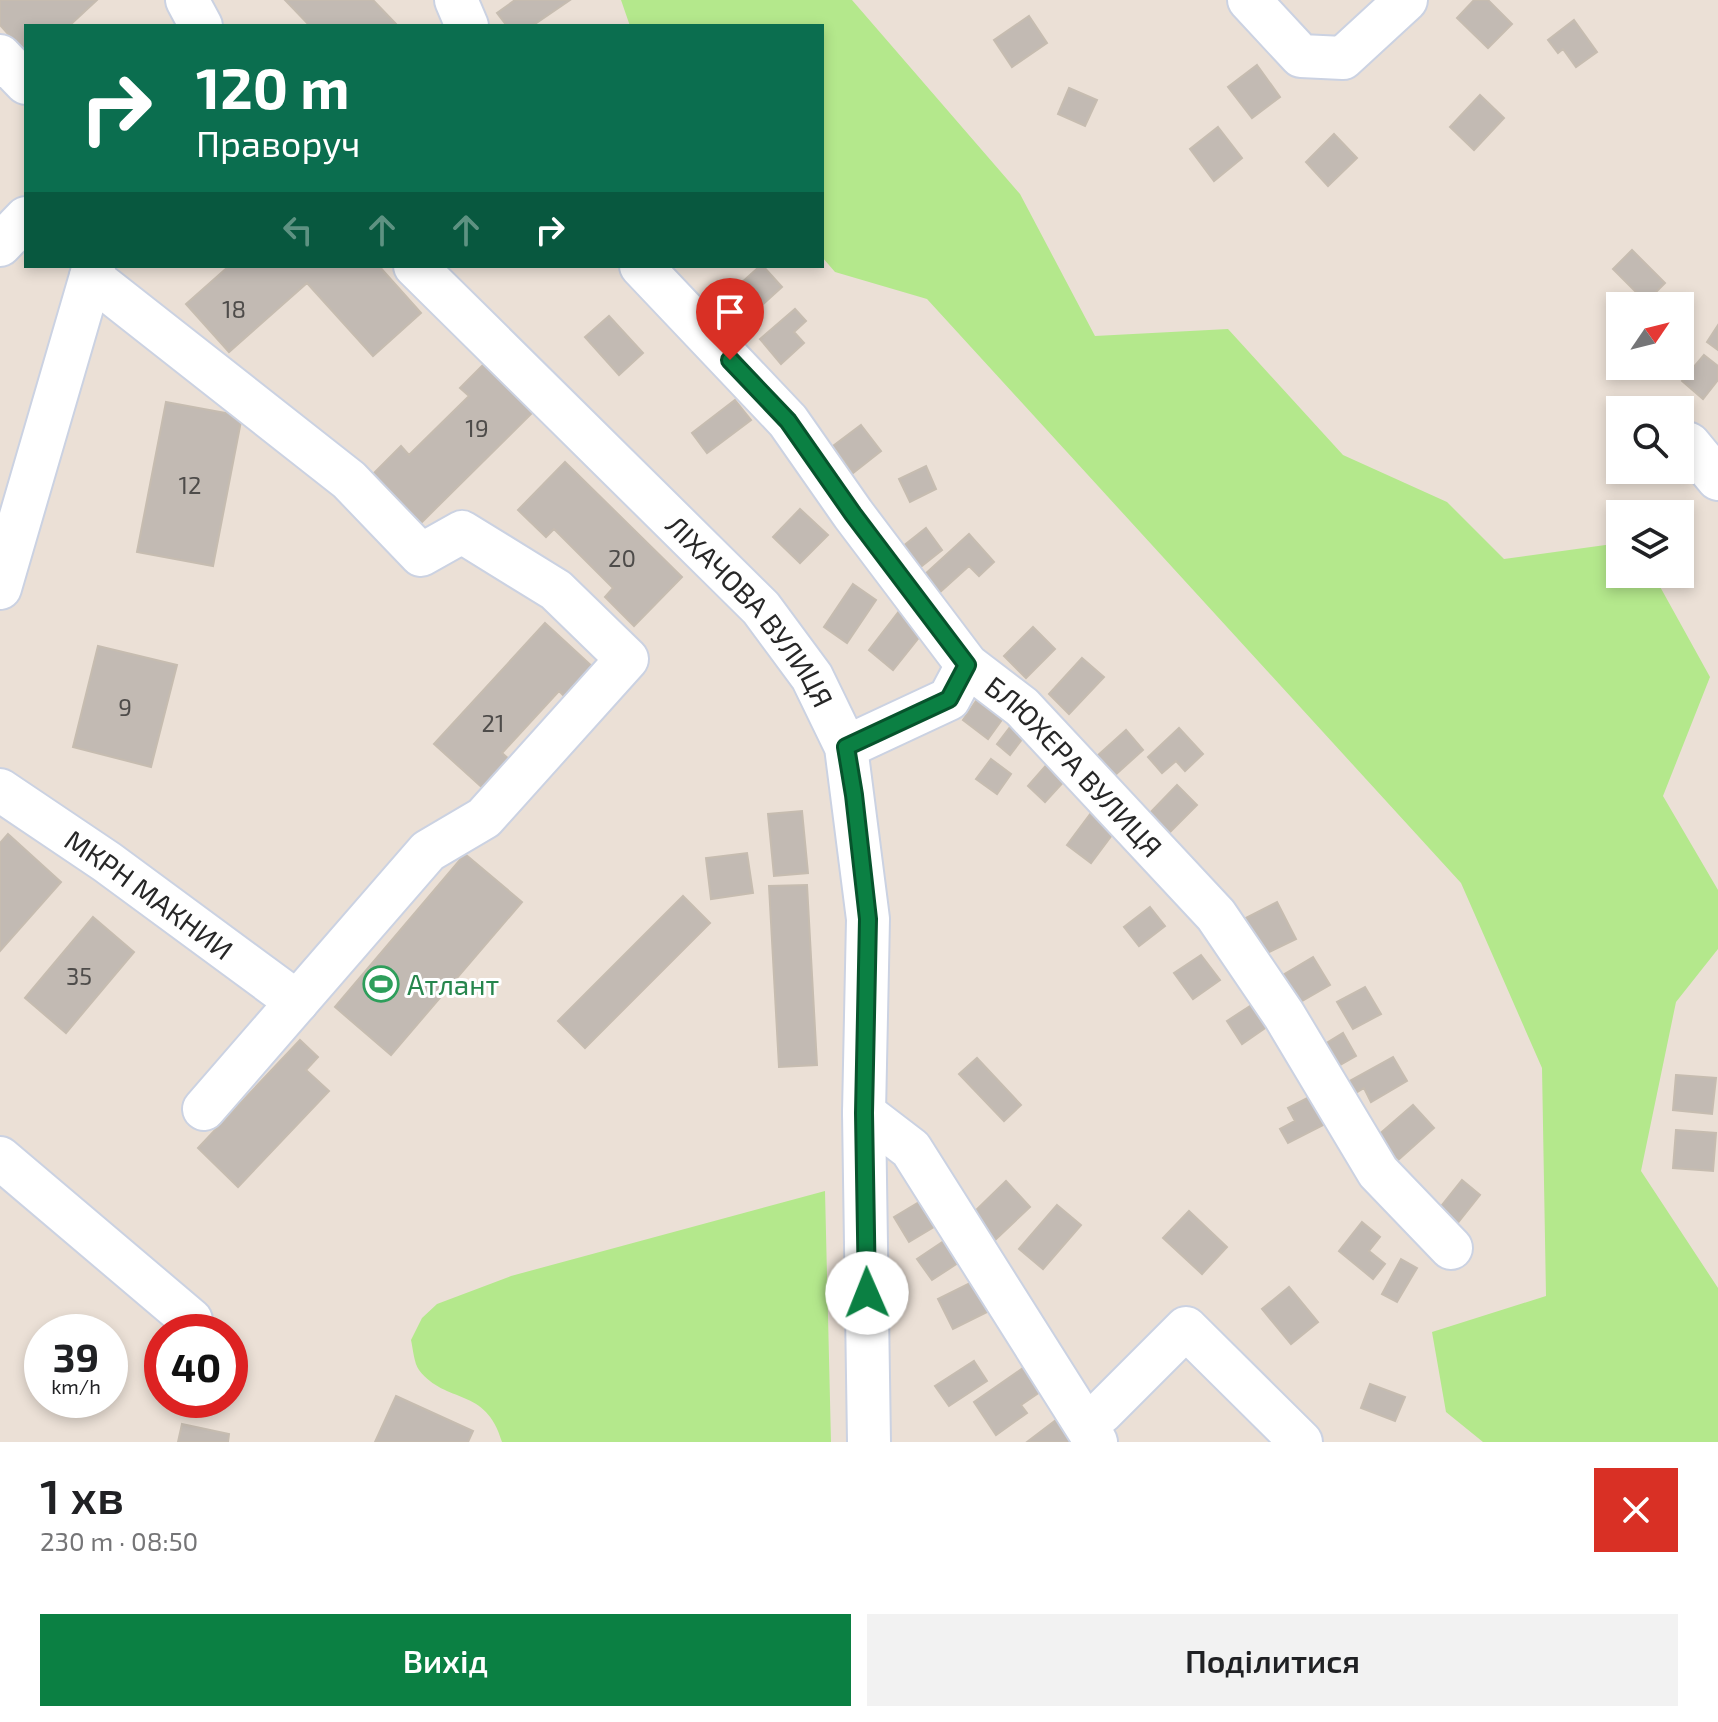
<!DOCTYPE html>
<html lang="uk">
<meta charset="utf-8">
<style>
:root{--surface:#fff;--page:#f2f2f2;--text:#202124;--muted:#757577;--accent:#0b8043}
body{margin:0;font-family:"Exo 2",sans-serif;background:var(--page);color:var(--text);height:100vh;display:flex;flex-direction:column;font-size:30px;white-space:nowrap}
*{box-sizing:border-box;margin:0}
p{font-size:26px;color:var(--muted)}
.icon{flex:none;width:44px;height:44px;fill:none;stroke:currentColor;stroke-width:2;stroke-linecap:round;stroke-linejoin:round}
.map{position:relative;height:1442px;overflow:hidden}
.sheet{display:flex;flex-direction:column;background:var(--surface);flex:1}
.sheet>*{flex:none}
.guide{position:absolute;left:24px;top:24px;width:800px;height:244px;border-radius:0px;box-shadow:0 4px 12px #0003;background:#0b6e4f;color:#fff;overflow:hidden}
.needle{width:52px;rotate:55deg}
.buttons{position:absolute;left:1606px;top:292px;display:grid;gap:16px}
.buttons a{display:grid;place-items:center;width:88px;height:88px;border-radius:0px;background:var(--surface);box-shadow:0 4px 12px #0003;font-size:40px}
.speed{position:absolute;left:24px;top:1314px;display:flex;gap:16px;font-size:40px;font-weight:700;text-align:center}
.speed>*{display:grid;place-content:center;width:104px;height:104px;border-radius:50%;background:var(--surface);box-shadow:0 4px 12px #0003;line-height:1}
.speed small{font-size:20px;font-weight:400}
.speed .limit{border:12px solid #d22;background:#fff;color:#111}
.pin{position:absolute;display:grid;place-items:center;width:68px;height:68px;color:#fff;margin:-82px -34px;border-radius:50% 50% 50% 0;rotate:-45deg;box-shadow:0 0 8px #0007}
.pin .icon{rotate:45deg}
.me{position:absolute;width:88px;margin:-44px;rotate:359deg;stroke-linejoin:round;filter:drop-shadow(0 0 6px #0008)}
.turn{display:flex;align-items:center;gap:28px;height:168px;padding:0 40px;font-size:36px}
.turn .icon{width:104px;height:104px;stroke-width:2.5}
.turn b{display:block;font-size:56px;line-height:68px}
.lanes{display:flex;align-items:center;height:76px;padding:0 40px;background:#0003;justify-content:center;gap:40px;direction:ltr}
.lanes .off{opacity:.35}
.round{display:grid;place-items:center;flex:none;width:84px;height:84px;border-radius:0px;background:var(--page)}
.head{display:flex;align-items:center;justify-content:space-between;height:136px;padding:0 40px}
h1{font-size:48px;font-weight:600;line-height:60px}
.primary-button{display:flex;gap:16px;margin-top:auto;padding:16px 40px}
.primary-button a{flex:1;height:92px;border-radius:0px;background:var(--accent);color:#fff;font-size:32px;font-weight:600;line-height:92px;text-align:center}
.primary-button a+a{background:var(--page);color:var(--text)}
.map>svg:first-child{display:block}
.green{fill:#b4e88c}
.building{fill:#c2bab3;stroke:#c6bcb0;stroke-width:2}
.lines{fill:none;stroke-linecap:round;stroke-linejoin:round}
.minor-casing{stroke:#cbd2e2;stroke-width:46}
.minor{stroke:#fff;stroke-width:42}
.route-casing{stroke:#07532c;stroke-width:20}
.route{stroke:#0b8043;stroke-width:14}
.labels{text-anchor:middle;dominant-baseline:central;stroke-width:6;stroke-linejoin:round;paint-order:stroke}
.number-label{font-size:24px;fill:#4e4c4a}
.street-label{font-size:28px;fill:#272727;stroke:#fff}
.leisure-label{font-size:28px;fill:#27864d;stroke:#fff;text-anchor:start}
</style>
<div class="map">
<svg width="1718" height="1442" viewBox="0 0 1718 1442">
<rect width="100%" height="100%" fill="#ebe0d6"/>
<path class="green" d="M621,0H852L1020,194L1095,336L1228,329L1343,455L1447,502L1504,559L1620,543V574H1653L1710,677L1663,796L1718,890V949L1676,1002L1641,1171L1718,1288V1442H1483L1446,1412L1432,1332L1546,1296L1542,1068L1461,883L927,299L835,272L822,257V26H630Z
M825,1191L831,1442H502C486,1386 446,1405 419,1370C414,1363 413,1349 411,1340L422,1318L437,1304L511,1276Z"/>
<path class="building" d="M0,0H97L69,26H26V54L0,25Z
M285,0H373L398,26H310Z
M515,0H570L532,26H507L497,13Z
M1474,0H1488L1512,24L1488,48L1457,18Z
M1029,16L1047,43L1012,67L994,40Z
M1574,20L1597,52L1576,67L1563,49L1558,53L1548,40Z
M1257,65L1280,97L1252,118L1228,87Z
M1069,88L1097,100L1085,126L1058,114Z
M1480,95L1504,118L1474,150L1450,127Z
M1218,127L1242,158L1214,181L1190,149Z
M1334,134L1357,158L1328,186L1306,162Z
M1632,250L1665,283L1646,302L1613,269Z
M229,266H379L421,313L373,356L307,283L229,352L186,304Z
M760,266H763L782,287L741,324L720,302Z
M795,309L806,321L794,332L804,343L781,364L760,339Z
M609,316L643,353L619,375L585,337Z
M1718,325V350L1707,342Z
M1704,355L1718,366V380L1703,399L1682,381Z
M488,360L536,409L420,524L372,475L401,446L409,455L469,396L460,388Z
M735,400L751,420L707,453L692,433Z
M166,402L242,416L213,566L137,552Z
M861,425L881,451L853,473L833,446Z
M565,462L682,577L634,626L605,597L613,588L554,529L546,537L518,510Z
M926,466L936,489L910,502L899,479Z
M800,509L828,535L800,563L773,537Z
M926,528L942,550L918,569L902,547Z
M969,534L994,562L979,576L969,566L939,593L924,575Z
M853,584L876,600L847,643L824,627Z
M900,610L925,630L893,670L869,650Z
M545,623L595,669L568,700L559,691L502,753L511,761L485,790L434,744Z
M1033,627L1055,649L1026,678L1004,656Z
M98,646L177,665L151,767L73,747Z
M1082,658L1104,677L1069,714L1049,694Z
M983,691L1009,710L988,739L963,720Z
M1017,718L1030,729L1010,755L997,744Z
M1179,728L1203,754L1185,771L1176,761L1162,773L1148,757Z
M1126,730L1143,750L1114,776L1097,756Z
M991,759L1011,774L997,794L976,779Z
M1049,762L1067,778L1045,802L1028,786Z
M1177,785L1197,805L1166,836L1146,817Z
M1094,809L1118,827L1091,863L1067,845Z
M802,811L808,873L774,876L768,814Z
M8,834L61,882L0,951V843Z
M747,853L753,893L711,899L706,858Z
M465,854L522,902L391,1055L335,1007Z
M807,885L817,1065L779,1067L769,886Z
M683,896L710,923L585,1048L558,1021Z
M1277,902L1296,939L1263,955L1244,919Z
M1150,907L1165,926L1139,946L1124,927Z
M93,917L134,952L66,1033L25,998Z
M1201,955L1220,980L1193,999L1174,973Z
M1313,957L1330,985L1297,1004L1281,976Z
M1365,987L1381,1014L1353,1029L1337,1002Z
M1256,1002L1271,1024L1242,1044L1227,1021Z
M1343,1033L1356,1056L1328,1072L1315,1050Z
M300,1040L318,1057L306,1070L329,1091L238,1187L198,1148Z
M1393,1057L1407,1081L1371,1102L1364,1088L1354,1094L1348,1082Z
M977,1058L1021,1105L1004,1121L959,1074Z
M1676,1075L1716,1078L1712,1114L1673,1110Z
M1311,1096L1325,1124L1288,1143L1280,1129L1295,1121L1288,1108Z
M1413,1105L1434,1128L1398,1160L1376,1137Z
M1676,1130L1716,1133L1713,1171L1673,1168Z
M1462,1180L1480,1195L1456,1225L1438,1210Z
M1006,1181L1030,1207L995,1240L971,1215Z
M924,1199L939,1224L909,1242L894,1217Z
M1057,1205L1081,1225L1043,1269L1019,1249Z
M1189,1211L1227,1247L1202,1274L1163,1238Z
M1362,1222L1380,1237L1369,1251L1385,1264L1373,1279L1339,1251Z
M950,1237L964,1259L932,1280L917,1259Z
M1401,1259L1417,1268L1397,1302L1382,1294Z
M974,1281L989,1311L953,1329L938,1299Z
M1289,1287L1318,1322L1291,1344L1262,1309Z
M974,1361L987,1381L949,1406L935,1386Z
M1023,1368L1040,1392L1021,1405L1027,1413L996,1435L974,1402Z
M1370,1384L1405,1397L1395,1421L1361,1408Z
M396,1396L473,1431L468,1442H375Z
M185,1400H216L214,1409Z
M1060,1417L1075,1438L1069,1442H1027Z
M182,1424L229,1434L228,1442H178Z"/>
<g class="lines">
<defs>
<g id="minor">
<path d="M187,0L201,26"/>
<path d="M456,0L467,26"/>
<path d="M1249,0L1301,56L1343,58L1406,0"/>
<path d="M0,56L26,83"/>
<path d="M0,245L26,218"/>
<path id="s1" d="M415,266L761,608L812,677L846,747L868,919L864,1113L869,1442"/>
<path id="s2" d="M641,266L788,421L853,514L967,665L1022,707L1216,915L1284,1015L1378,1172L1451,1248"/>
<path d="M91,277L349,480L421,555L462,532L556,590L627,659L484,818L428,851L204,1109"/>
<path d="M1689,444L1718,479"/>
<path d="M0,588L94,266"/>
<path d="M846,747L949,699L967,665"/>
<path id="s3" d="M0,790L107,862L297,1002"/>
<path d="M864,1113L911,1149L1096,1442"/>
<path d="M0,1158L191,1320"/>
<path d="M1086,1425L1103,1411L1186,1328L1301,1442"/>
</g>
</defs>
<use href="#minor" class="minor-casing"/>
<use href="#minor" class="minor"/>
</g>
<g class="lines">
<defs>
<path id="route" d="M730,360L788,421L853,514L967,665L949,699L846,747L854,795L868,919L864,1113L867,1293"/>
</defs>
<use href="#route" class="route-casing"/>
<use href="#route" class="route"/>
</g>
<defs>
<symbol id="stadium-ring" viewBox="-11 -11 22 22"><circle r="9.5" fill="#fff" stroke="#2e9e5b" stroke-width="1.5"/><path d="M0-5a6.5 5 0 1 0 0 10a6.5 5 0 1 0 0-10ZM-3.5-1.8h7v3.6h-7Z" fill="#2e9e5b"/></symbol>
</defs>
<g fill-rule="evenodd">
<use href="#stadium-ring" x="361" y="964" width="40" height="40"/>
</g>
<g class="labels">
<g class="number-label">
<text x="234" y="308">18</text>
<text x="477" y="427">19</text>
<text x="190" y="484">12</text>
<text x="622" y="557">20</text>
<text x="125" y="706">9</text>
<text x="493" y="722">21</text>
<text x="79" y="975">35</text>
</g>
<g class="street-label">
<text stroke="none"><textPath href="#s1" startOffset="482">ЛІХАЧОВА ВУЛИЦЯ</textPath></text>
<text stroke="none"><textPath href="#s2" startOffset="664">БЛЮХЕРА ВУЛИЦЯ</textPath></text>
<text stroke="none"><textPath href="#s3" startOffset="182">МКРН МАКНИИ</textPath></text>
</g>
<g class="leisure-label">
<text x="407" y="984">Атлант</text>
</g>
</g>
</svg>
<div class="buttons">
<a><svg class="needle" viewBox="-14 -14 28 28"><path d="M0-13l5 13h-10z" fill="#e53935"/><path d="M0 13l5-13h-10z" fill="#757577"/></svg></a>
<a><svg class="icon" aria-label="search" viewBox="0 0 24 24"><circle cx="10" cy="10" r="6"/><path d="M15 15l6 6"/></svg></a>
<a><svg class="icon" aria-label="layers" viewBox="0 0 24 24"><path d="M12 4l9 5-9 5-9-5zM3 14l9 5 9-5"/></svg></a>
</div>
<div class="speed"><div>39<small>km/h</small></div><div class="limit">40</div></div>
<div class="pin" style="left:730px;top:360px;background:#d93025"><svg class="icon" aria-label="arrive" viewBox="0 0 24 24"><path d="M6 21V4h12l-3 4 3 4H6"/></svg></div>
<svg class="me" style="left:867px;top:1293px" viewBox="-20 -20 40 40"><circle r="19" fill="#fff"/><path d="M0-13L10 11 0 6-10 11z" fill="#0b8043"/></svg>
<div class="guide">
<div class="turn"><svg class="icon" aria-label="right" viewBox="0 0 24 24"><path d="M7 20v-9h11M14 6l5 5-5 5"/></svg><div><b>120 m</b>Праворуч</div></div>
<div class="lanes"><svg class="icon off" aria-label="left" viewBox="0 0 24 24"><path d="M17 20v-9H6M10 6l-5 5 5 5"/></svg><svg class="icon off" aria-label="ahead" viewBox="0 0 24 24"><path d="M12 20V5M6 11l6-6 6 6"/></svg><svg class="icon off" aria-label="ahead" viewBox="0 0 24 24"><path d="M12 20V5M6 11l6-6 6 6"/></svg><svg class="icon" aria-label="right" viewBox="0 0 24 24"><path d="M7 20v-9h11M14 6l5 5-5 5"/></svg></div>
</div>
</div>
<section class="sheet">
<div class="head"><div><h1>1 хв</h1><p>230 m · 08:50</p></div><a class="round" style="background:#d93025;color:#fff"><svg class="icon" aria-label="close" viewBox="0 0 24 24"><path d="M6 6l12 12M18 6L6 18"/></svg></a></div>
<div class="primary-button"><a>Вихід</a><a>Поділитися</a></div>
</section>
